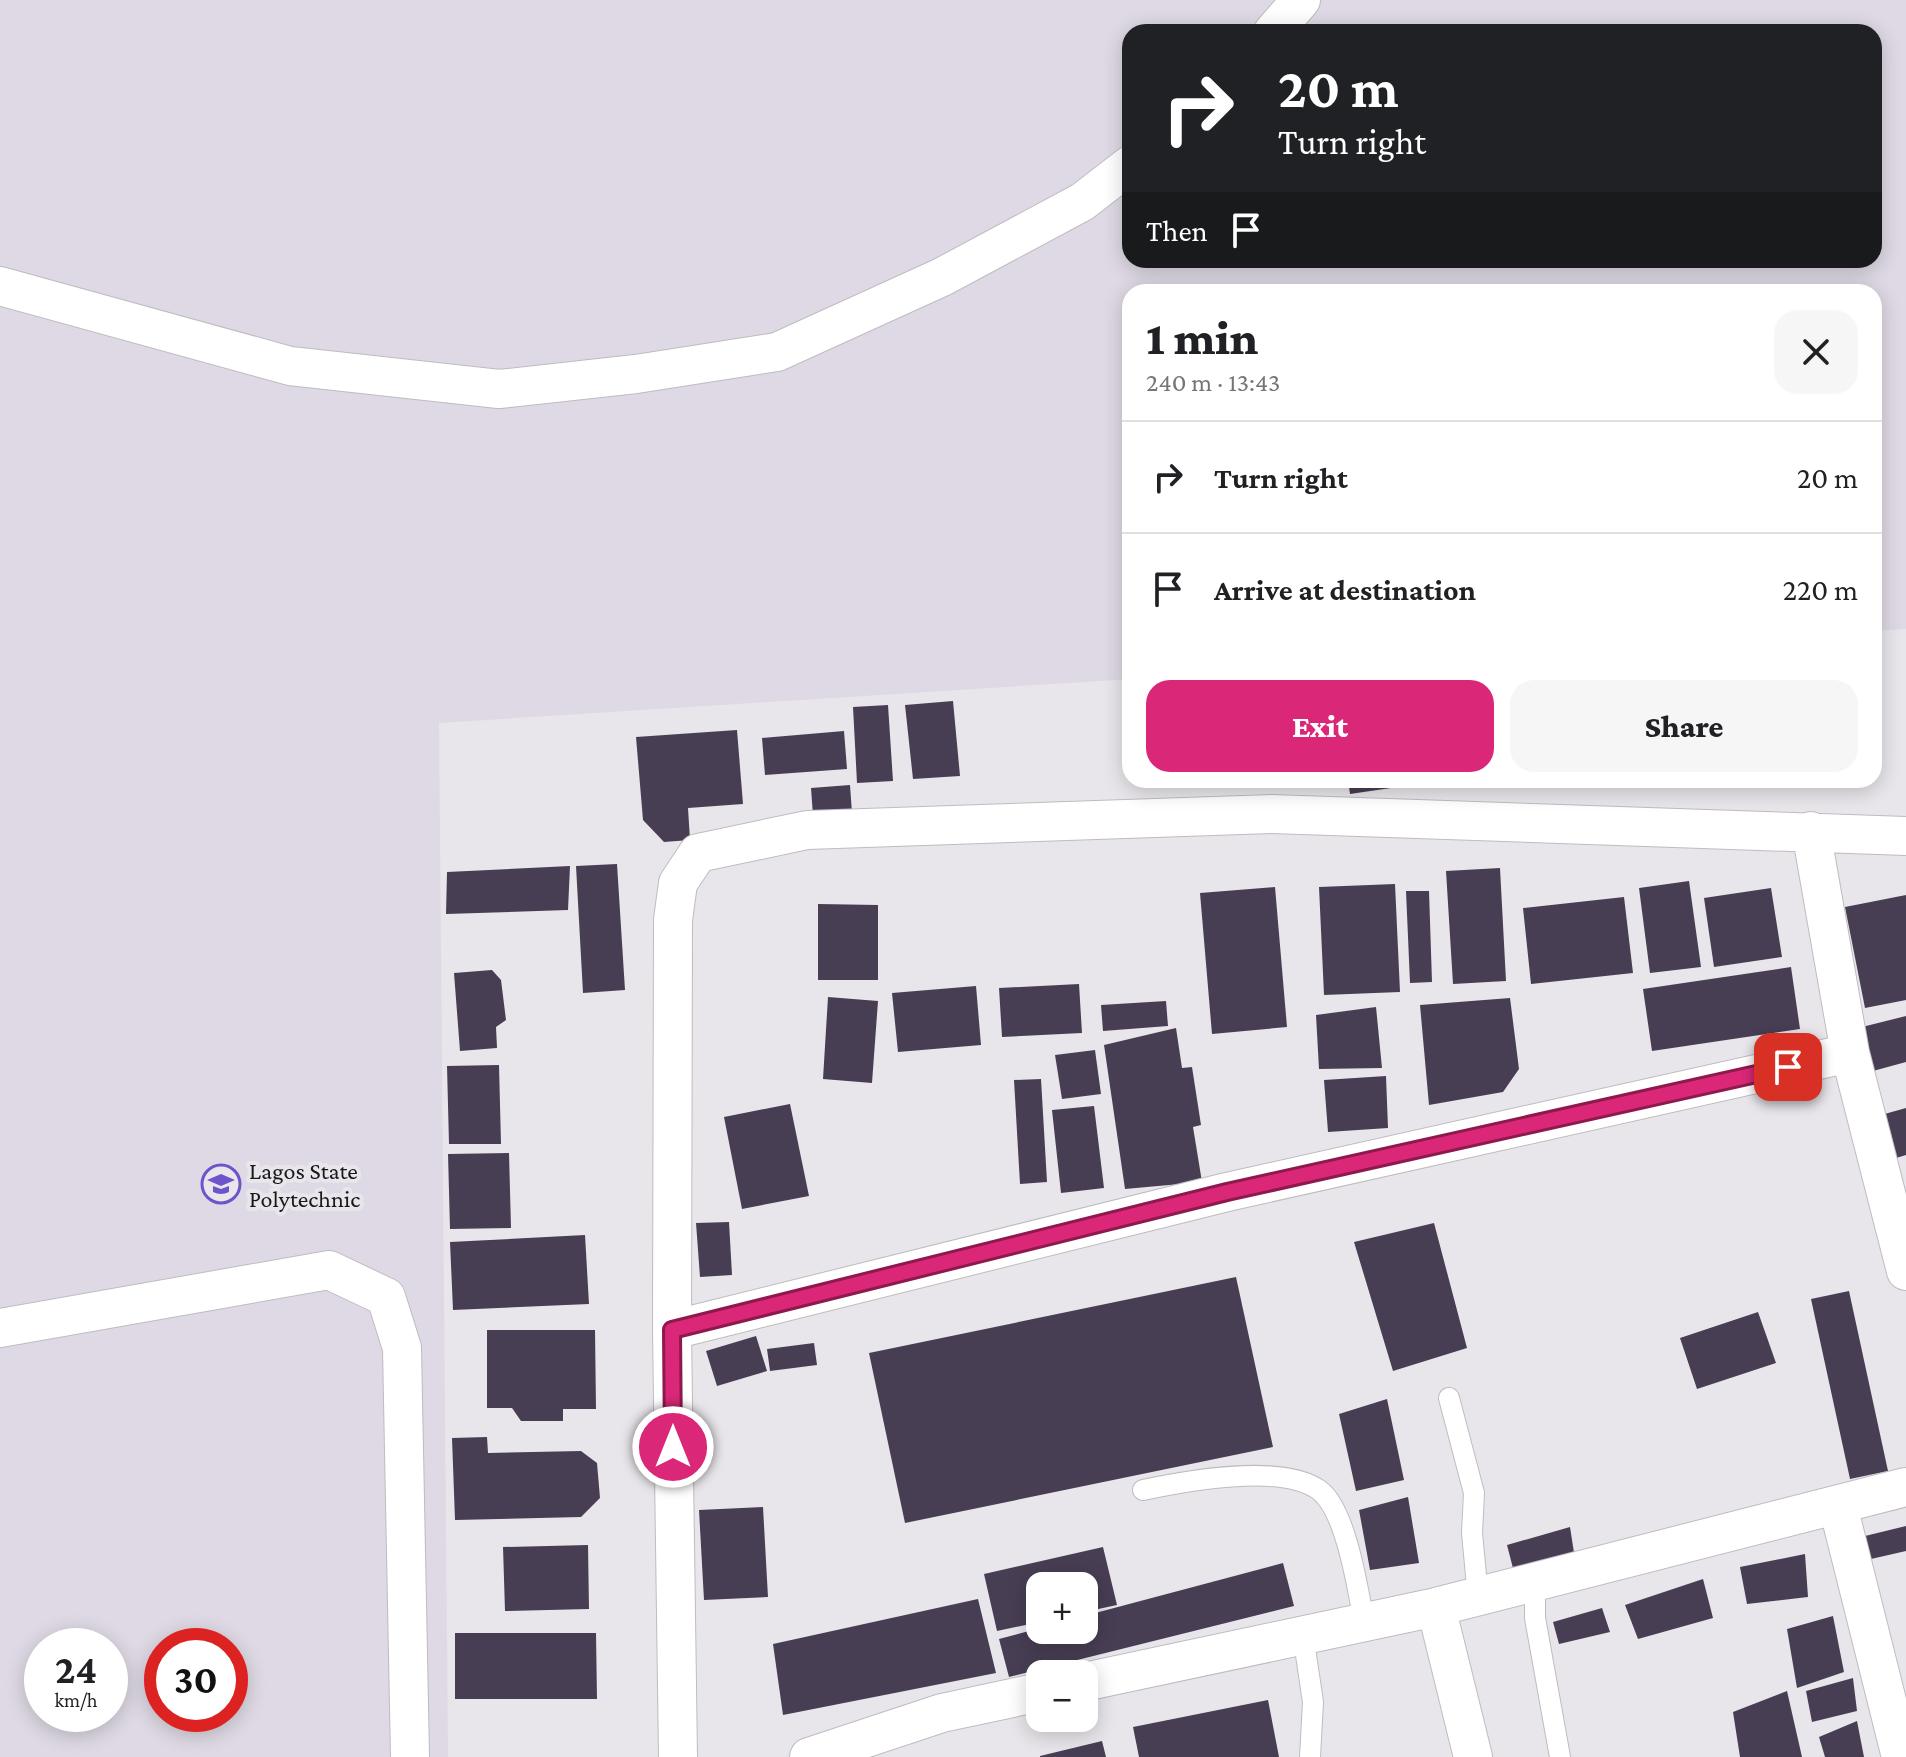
<!DOCTYPE html>
<meta charset="utf-8">
<style>
:root{--surface:#fff;--page:#f6f6f6;--text:#202124;--muted:#757577;--line:#e0e0e0;--accent:#db2777}
body{margin:0;font-family:"Crimson Pro",serif;background:var(--page);color:var(--text);height:100vh;display:flex;flex-direction:column;font-size:30px;white-space:nowrap}
*{box-sizing:border-box;margin:0}
p{font-size:26px;color:var(--muted)}
.icon{flex:none;width:44px;height:44px;fill:none;stroke:currentColor;stroke-width:2;stroke-linecap:round;stroke-linejoin:round}
.map{position:relative;flex:1;overflow:hidden}
.side{position:absolute;left:1122px;top:284px;width:760px;height:504px;display:flex;flex-direction:column;background:var(--surface);border-radius:24px;box-shadow:0 4px 20px #0003}
.side>*{flex:none}
.guide{position:absolute;left:1122px;top:24px;width:760px;height:244px;border-radius:24px;box-shadow:0 4px 20px #0003;background:#202124;color:#fff;overflow:hidden}
.controls{position:absolute;left:1026px;top:1572px;display:grid;gap:16px}
.controls a{display:grid;place-items:center;width:72px;height:72px;border-radius:16px;background:var(--surface);box-shadow:0 4px 20px #0003;font-size:40px}
.speed{position:absolute;left:24px;top:1628px;display:flex;gap:16px;font-size:40px;font-weight:700;text-align:center}
.speed>*{display:grid;place-content:center;width:104px;height:104px;border-radius:50%;background:var(--surface);box-shadow:0 4px 20px #0003;line-height:1}
.speed small{font-size:20px;font-weight:400}
.speed .limit{border:12px solid #d22;background:#fff;color:#111}
.pin{position:absolute;display:grid;place-items:center;width:68px;height:68px;color:#fff;margin:-34px;border-radius:16px;box-shadow:0 4px 12px #0006}
.me{position:absolute;width:88px;margin:-44px;rotate:0deg;stroke-linejoin:round;filter:drop-shadow(0 0 6px #0008)}
.turn{display:flex;align-items:center;gap:28px;height:168px;padding:0 24px;font-size:36px}
.turn .icon{width:104px;height:104px;stroke-width:2.5}
.turn b{display:block;font-size:56px;line-height:68px}
.then{display:flex;align-items:center;height:76px;padding:0 24px;background:#0003;gap:16px;font-size:30px}
.round{display:grid;place-items:center;flex:none;width:84px;height:84px;border-radius:24px;background:var(--page)}
.headline{display:flex;align-items:center;justify-content:space-between;height:136px;padding:0 24px}
h1{font-size:48px;font-weight:800;line-height:60px}
.cta{display:flex;gap:16px;margin-top:auto;padding:16px 24px}
.cta a{flex:1;height:92px;border-radius:24px;background:var(--accent);color:#fff;font-size:32px;font-weight:800;line-height:92px;text-align:center}
.cta a+a{background:var(--page);color:var(--text)}
ul{padding:0;list-style:none}
li{display:flex;align-items:center;gap:24px;height:112px;padding:0 24px;border-top:2px solid var(--line)}
li div{flex:1}
li b{display:block;font-size:30px}
li em{font-style:normal}
.map>svg:first-child{display:block}
.built{fill:#ded9e4;fill-rule:evenodd}
.building{fill:#483e54}
.lines{fill:none;stroke-linecap:round;stroke-linejoin:round}
.service-casing{stroke:#bebcc0;stroke-width:22}
.minor-casing{stroke:#bebcc0;stroke-width:40}
.service{stroke:#fff;stroke-width:20}
.minor{stroke:#fff;stroke-width:38}
.route-casing{stroke:#8e194d;stroke-width:20}
.route{stroke:#db2777;stroke-width:14}
.labels{text-anchor:middle;dominant-baseline:central;stroke-width:8;stroke-linejoin:round;paint-order:stroke}
.poi-label{font-size:24px;fill:#1a191a;stroke:#e8e6ea;text-anchor:start}
</style>
<div class="map">
<svg width="1906" height="1757" viewBox="0 0 1906 1757">
<rect width="100%" height="100%" fill="#e8e6ea"/>
<path class="built" d="M0,0H1906V629L1874,631V292H1130V679L439,723L448,1757H0ZM1130,32H1874V260H1130ZM42,1646H110V1714H42ZM162,1646H230V1714H162Z"/>
<path class="building" d="M953,701L960,776L913,779L905,705Z
M888,705L893,781L857,783L853,707Z
M737,730L743,804L688,808L690,840L664,842L643,820L636,737Z
M844,731L847,769L765,775L762,738Z
M1208,780H1263V783L1208,788Z
M1348,780H1425V783L1350,794Z
M850,785L852,813L813,816L811,788Z
M617,864L625,990L583,993L576,866Z
M570,866L568,910L446,914L447,872Z
M1500,868L1506,981L1453,984L1446,871Z
M1689,881L1701,967L1650,973L1639,888Z
M1395,884L1400,992L1324,995L1319,887Z
M1275,887L1287,1027L1212,1034L1200,893Z
M1771,888L1782,957L1714,967L1704,898Z
M1406,891H1429L1432,982L1410,983Z
M1906,895V1000L1865,1008L1845,907Z
M1624,897L1633,973L1531,984L1523,908Z
M818,904L878,905V980H818Z
M1791,967L1800,1029L1652,1051L1643,989Z
M492,970L501,980L506,1020L496,1027L497,1048L460,1051L454,973Z
M1079,984L1082,1033L1002,1037L999,988Z
M976,986L981,1045L898,1052L892,993Z
M828,997L878,1001L872,1083L823,1079Z
M1510,998L1519,1069L1503,1092L1429,1105L1420,1005Z
M1166,1001L1168,1026L1103,1031L1101,1005Z
M1376,1007L1382,1068L1319,1069L1316,1015Z
M1906,1016V1062L1873,1071L1862,1027Z
M1176,1028L1182,1068L1192,1067L1201,1125L1193,1127L1202,1182L1125,1189L1104,1045Z
M1095,1050L1101,1094L1062,1099L1055,1055Z
M499,1065L501,1144H449L447,1066Z
M1386,1076L1388,1128L1328,1132L1324,1080Z
M1041,1079L1047,1182L1020,1184L1014,1080Z
M790,1104L809,1196L742,1209L724,1117Z
M1094,1106L1104,1188L1061,1193L1052,1110Z
M1906,1108V1155L1893,1159L1881,1115Z
M509,1153L511,1228L450,1229L448,1154Z
M729,1222L732,1275L700,1277L696,1223Z
M1434,1223L1467,1348L1393,1371L1354,1242Z
M585,1235L589,1304L453,1310L450,1242Z
M1236,1277L1273,1447L905,1523L869,1353Z
M1849,1291L1888,1471L1850,1479L1811,1299Z
M1758,1312L1776,1363L1697,1389L1680,1338Z
M487,1330H595L596,1409H563V1421H521L512,1408H487Z
M756,1336L767,1371L717,1386L706,1351Z
M814,1343L817,1365L770,1371L767,1349Z
M1387,1399L1404,1480L1356,1491L1339,1414Z
M487,1437L488,1453L581,1451L597,1463L600,1498L581,1517L455,1520L452,1438Z
M1408,1497L1419,1563L1370,1570L1359,1510Z
M763,1507L768,1597L704,1600L699,1510Z
M1906,1526V1551L1871,1559L1865,1536Z
M1570,1527L1575,1559L1515,1576L1507,1545Z
M588,1545L589,1609L505,1611L503,1547Z
M1103,1547L1117,1605L1084,1612V1586H1040V1622L997,1631L984,1574Z
M1805,1554L1808,1597L1747,1604L1740,1567Z
M1283,1563L1294,1606L1009,1677L999,1639L1040,1628L1084,1630V1616Z
M1703,1579L1713,1618L1638,1639L1625,1605Z
M978,1599L996,1673L783,1715L773,1644Z
M1602,1608L1610,1632L1559,1644L1553,1622Z
M1833,1616L1844,1672L1797,1688L1787,1629Z
M455,1633H596L597,1699H455Z
M1853,1678L1857,1711L1812,1722L1806,1691Z
M1787,1691L1802,1757H1740L1733,1712Z
M1268,1700L1279,1757H1139L1133,1727Z
M1857,1721L1864,1757H1825L1819,1737Z
M1102,1741L1106,1757H1040V1756Z"/>
<g class="lines">
<defs>
<path id="service" d="M1449,1398L1474,1493L1472,1533L1478,1596
M1143,1490C1186,1481 1281,1463 1319,1490C1346,1509 1358,1590 1364,1622
M1535,1582V1618L1560,1757
M1303,1635L1313,1702L1310,1757"/>
<path id="minor" d="M1273,32L1301,0
M0,286L290,366L499,389L636,374L777,352L942,277L1082,202L1130,165
M1811,831L1850,1053L1906,1271
M0,1328L329,1270L386,1297L402,1348L410,1757
M672,1330L1227,1192L1850,1053
M1838,1506L1901,1757
M1436,1607L1473,1757
M1084,1682L1436,1607L1906,1487
M678,1757L672,1330L673,920L678,883L698,853L807,830L1272,814L1906,836
M809,1757L942,1713L1040,1692"/>
</defs>
<use href="#service" class="service-casing"/>
<use href="#minor" class="minor-casing"/>
<use href="#service" class="service"/>
<use href="#minor" class="minor"/>
</g>
<g class="lines">
<defs>
<path id="route" d="M673,1447L672,1330L1227,1192L1788,1067"/>
</defs>
<use href="#route" class="route-casing"/>
<use href="#route" class="route"/>
</g>
<defs>
<symbol id="university-ring" viewBox="-11 -11 22 22"><circle r="9.5" fill="#e8e6ea" stroke="#6f53cd" stroke-width="1.5"/><path d="M0-5L7-2L0 1L-7-2ZM-4 1L0 2.5L4 1V4Q0 6-4 4Z" fill="#6f53cd"/></symbol>
</defs>
<g fill-rule="evenodd">
<use href="#university-ring" x="199" y="1162" width="44" height="44"/>
</g>
<g class="labels">
<g class="poi-label">
<text x="249" y="1170">Lagos State<tspan x="249" dy="28">Polytechnic</tspan></text>
</g>
</g>
</svg>
<div class="controls">
<a>+</a>
<a>−</a>
</div>
<div class="speed"><div>24<small>km/h</small></div><div class="limit">30</div></div>
<div class="pin" style="left:1788px;top:1067px;background:#d93025"><svg class="icon" aria-label="arrive" viewBox="0 0 24 24"><path d="M6 21V4h12l-3 4 3 4H6"/></svg></div>
<svg class="me" style="left:673px;top:1447px" viewBox="-20 -20 40 40"><circle r="17" fill="#db2777" stroke="#fff" stroke-width="3"/><path d="M0-11L8 9 0 5-8 9z" fill="#fff"/></svg>
<div class="guide">
<div class="turn"><svg class="icon" aria-label="right" viewBox="0 0 24 24"><path d="M7 20v-9h11M14 6l5 5-5 5"/></svg><div><b>20 m</b>Turn right</div></div>
<div class="then">Then<svg class="icon" aria-label="arrive" viewBox="0 0 24 24"><path d="M6 21V4h12l-3 4 3 4H6"/></svg></div>
</div>
<section class="side">
<div class="headline"><div><h1>1 min</h1><p>240 m · 13:43</p></div><a class="round"><svg class="icon" aria-label="close" viewBox="0 0 24 24"><path d="M6 6l12 12M18 6L6 18"/></svg></a></div>
<ul>
<li><svg class="icon" aria-label="right" viewBox="0 0 24 24"><path d="M7 20v-9h11M14 6l5 5-5 5"/></svg><div><b>Turn right</b></div><em>20 m</em></li>
<li><svg class="icon" aria-label="arrive" viewBox="0 0 24 24"><path d="M6 21V4h12l-3 4 3 4H6"/></svg><div><b>Arrive at destination</b></div><em>220 m</em></li>
</ul>
<div class="cta"><a>Exit</a><a>Share</a></div>
</section>
</div>
